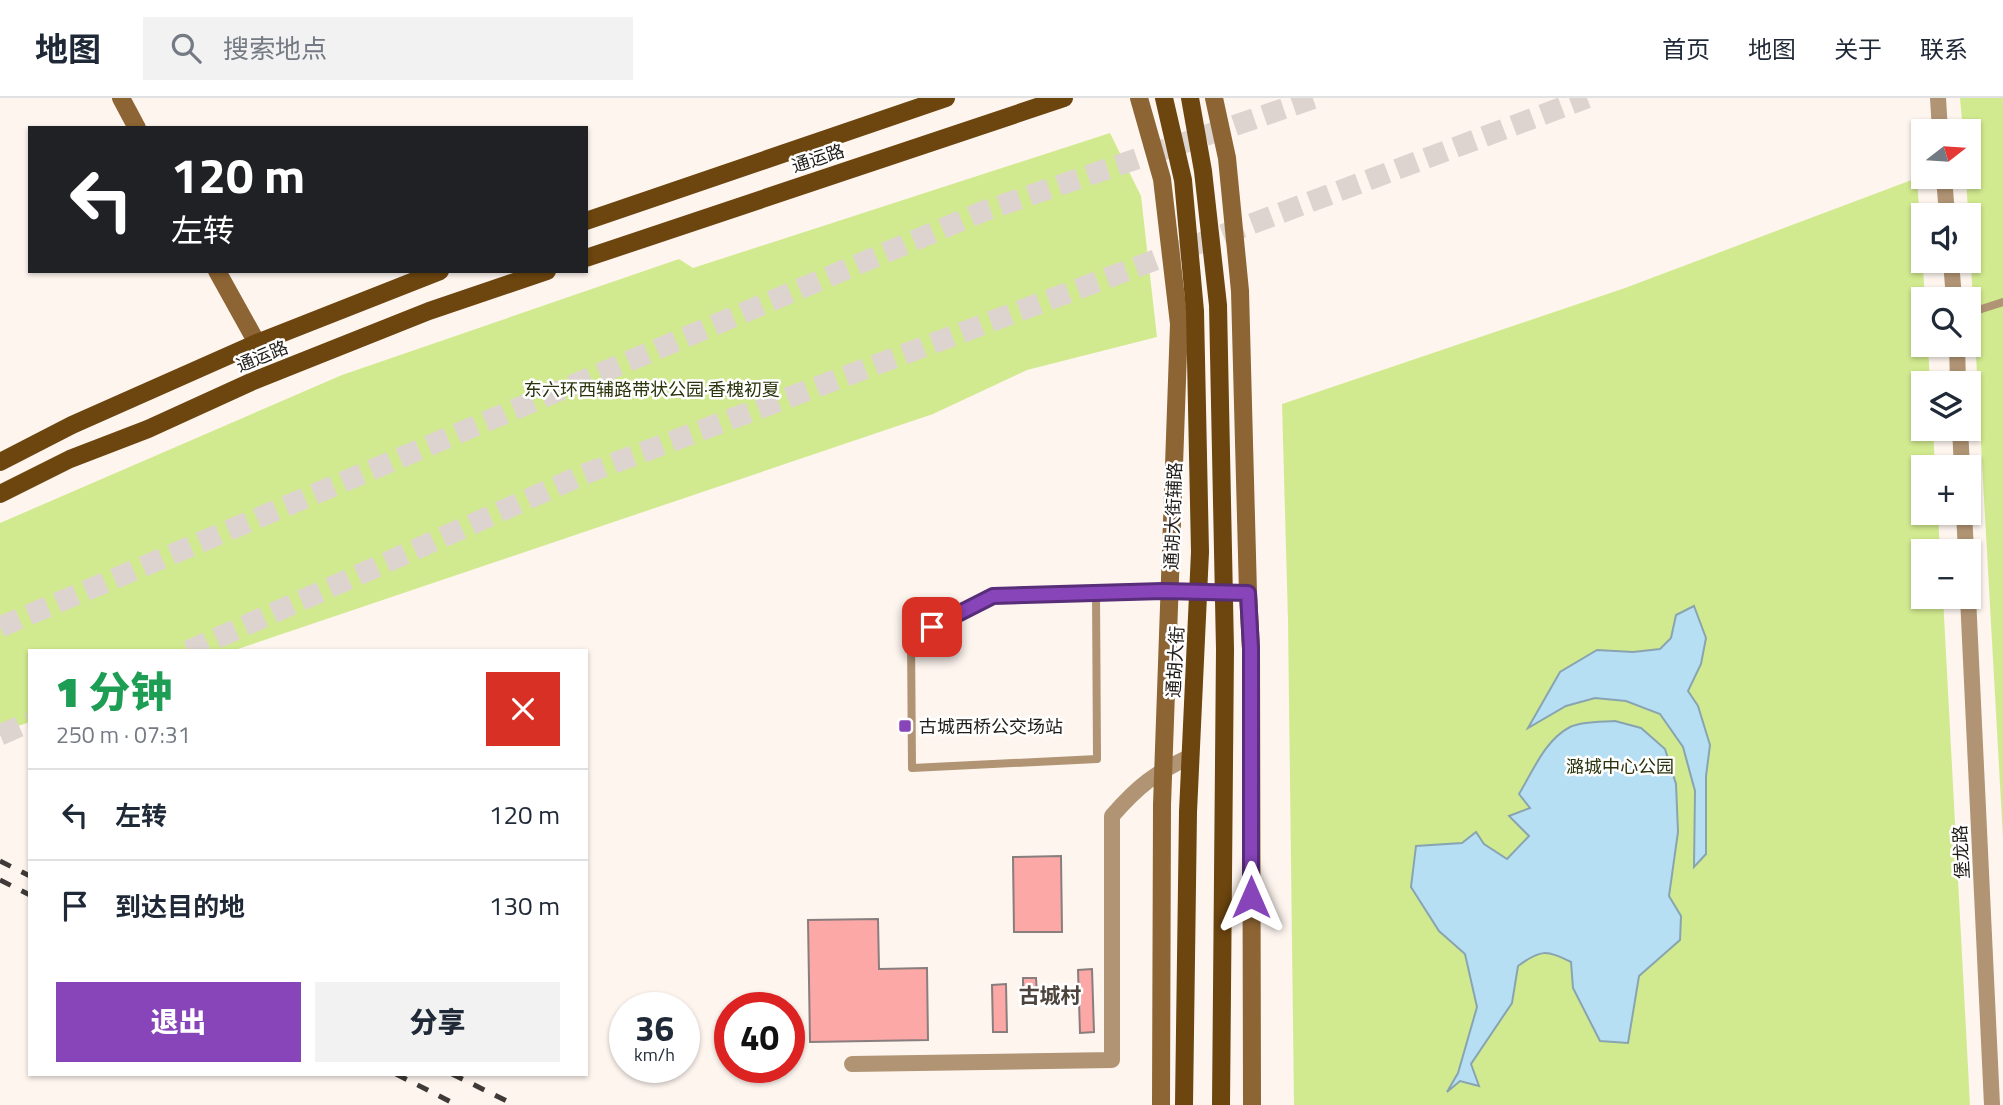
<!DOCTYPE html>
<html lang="zh">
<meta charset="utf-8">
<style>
:root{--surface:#fff;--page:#f2f2f3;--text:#1f2937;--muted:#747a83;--line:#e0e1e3;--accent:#8845ba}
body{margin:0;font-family:"Titillium Web","Noto Sans SC",sans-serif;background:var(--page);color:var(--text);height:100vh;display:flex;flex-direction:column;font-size:26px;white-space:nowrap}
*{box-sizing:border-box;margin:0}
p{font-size:23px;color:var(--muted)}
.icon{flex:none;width:38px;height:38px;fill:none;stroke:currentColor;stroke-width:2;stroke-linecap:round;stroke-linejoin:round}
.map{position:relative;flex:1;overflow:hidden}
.side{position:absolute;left:28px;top:551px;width:560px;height:427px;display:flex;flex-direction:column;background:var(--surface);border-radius:0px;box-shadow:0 2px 5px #0004}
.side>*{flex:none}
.banner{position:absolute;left:28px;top:28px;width:560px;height:147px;border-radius:0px;box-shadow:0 2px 5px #0004;background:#202124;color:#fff;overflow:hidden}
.needle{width:46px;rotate:73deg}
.fabs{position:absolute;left:1911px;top:21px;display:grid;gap:14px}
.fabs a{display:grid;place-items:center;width:70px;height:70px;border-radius:0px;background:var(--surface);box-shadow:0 2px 5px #0004;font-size:35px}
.speed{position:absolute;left:609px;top:894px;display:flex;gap:14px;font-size:35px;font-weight:700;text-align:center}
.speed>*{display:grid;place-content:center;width:91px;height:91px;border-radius:50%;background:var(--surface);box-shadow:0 2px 5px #0004;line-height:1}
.speed small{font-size:18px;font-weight:400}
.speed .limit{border:10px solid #d22;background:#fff;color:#111}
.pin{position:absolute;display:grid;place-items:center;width:60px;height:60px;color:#fff;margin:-30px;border-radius:14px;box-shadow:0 4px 10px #0006}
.me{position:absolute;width:77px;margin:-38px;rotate:0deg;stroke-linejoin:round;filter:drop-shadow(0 0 5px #0008)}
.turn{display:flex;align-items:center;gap:24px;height:147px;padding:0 28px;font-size:32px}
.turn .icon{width:91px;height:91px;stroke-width:2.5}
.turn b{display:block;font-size:49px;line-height:60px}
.round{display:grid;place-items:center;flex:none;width:74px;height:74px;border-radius:0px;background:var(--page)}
.headline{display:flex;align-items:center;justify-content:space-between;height:119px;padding:0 28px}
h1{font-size:42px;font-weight:800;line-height:52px;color:#1e9e55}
.button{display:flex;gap:14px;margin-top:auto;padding:14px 28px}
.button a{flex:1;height:80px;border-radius:0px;background:var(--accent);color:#fff;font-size:28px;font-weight:800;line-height:80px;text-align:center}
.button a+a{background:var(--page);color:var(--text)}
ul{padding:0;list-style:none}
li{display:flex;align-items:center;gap:21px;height:91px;padding:0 28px;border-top:2px solid var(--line)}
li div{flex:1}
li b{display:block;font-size:26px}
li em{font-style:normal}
header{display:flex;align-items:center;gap:42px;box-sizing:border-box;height:98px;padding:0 35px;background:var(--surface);border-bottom:2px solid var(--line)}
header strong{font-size:33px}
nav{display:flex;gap:38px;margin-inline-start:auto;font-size:24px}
.search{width:490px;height:63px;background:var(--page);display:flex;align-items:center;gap:18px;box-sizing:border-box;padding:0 24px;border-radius:0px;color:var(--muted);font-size:26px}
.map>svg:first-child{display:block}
.green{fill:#d2ea8f}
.water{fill:#b7dff3;stroke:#89a4b1;stroke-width:2}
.building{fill:#fba8a6;stroke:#8a7d7d;stroke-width:2}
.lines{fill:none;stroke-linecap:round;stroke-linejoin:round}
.highway-tunnel{stroke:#ddd4cf;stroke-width:21;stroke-dasharray:21 10;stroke-linecap:butt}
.lane{stroke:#b09474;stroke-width:8}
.street{stroke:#b09474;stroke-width:16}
.secondary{stroke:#8d6433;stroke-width:18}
.primary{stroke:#6c450f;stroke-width:18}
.rail{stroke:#3f3a37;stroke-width:5;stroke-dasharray:12 12;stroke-linecap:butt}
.route-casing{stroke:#582d79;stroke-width:18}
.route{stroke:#8845ba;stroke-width:12}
.poi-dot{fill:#8845ba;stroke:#fff;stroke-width:2.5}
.labels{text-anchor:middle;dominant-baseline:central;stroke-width:5;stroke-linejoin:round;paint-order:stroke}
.street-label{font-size:18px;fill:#1f1b18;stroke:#fff}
.park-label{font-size:18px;fill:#2b340c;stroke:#fff}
.poi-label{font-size:18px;fill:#1f1b18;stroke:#fff;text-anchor:start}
.quarter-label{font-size:21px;font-weight:bold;fill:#4c433d;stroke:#fff}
</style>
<header>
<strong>地图</strong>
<div class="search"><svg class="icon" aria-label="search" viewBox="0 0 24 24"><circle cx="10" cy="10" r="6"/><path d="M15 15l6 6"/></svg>搜索地点</div>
<nav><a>首页</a><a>地图</a><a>关于</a><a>联系</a></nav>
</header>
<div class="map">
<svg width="2003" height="1007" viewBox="0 0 2003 1007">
<rect width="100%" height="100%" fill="#fef5ef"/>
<path class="green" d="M1960,0H2003V740L1966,79H1969V33H1963Z
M1110,35L1141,98L1157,239L1027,272L933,316L232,553H30V624L0,634V425L342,277L679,161L693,170Z
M1917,80L1925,201H1923V247H1928L1930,285H1923V331H1933L1935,369H1923V415H1938L1940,453H1923V499H1943L1970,1007H1294L1288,523L1282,306L1625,190Z"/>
<path class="water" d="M1694,508L1706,540L1701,566L1688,593L1698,608L1710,647L1706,678V756L1694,769L1695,693L1683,649L1660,616L1626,603L1595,600L1566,608L1528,630L1560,574L1597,552L1633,554L1660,551L1671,540L1676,517Z
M1615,623L1641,630L1665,651L1676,686L1678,734L1669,798L1681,818L1680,842L1639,878L1628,945L1600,943L1573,890L1571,864C1546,852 1541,851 1518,868L1512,905L1471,966L1479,988L1460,983L1447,994L1458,975L1477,909L1465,856L1439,833L1411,789L1416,748L1462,745L1476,734L1484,746L1507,761L1529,738L1509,718L1530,710L1519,696C1533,673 1545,642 1570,629C1583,623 1601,624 1615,623Z"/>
<path class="building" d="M1061,758L1062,834H1014L1013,759Z
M878,821L879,871L927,870L928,942L810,944L808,822Z
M1092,871L1094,934L1080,935L1078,872Z
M1023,880H1036L1037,897H1023Z
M1006,886L1007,934H993L992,887Z"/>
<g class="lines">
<path class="highway-tunnel" d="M0,529L984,113L1315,0
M188,553L582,377L1587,0
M0,637L30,624"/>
<path class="lane" d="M1969,215L2003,204
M1096,495L1097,661L912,670L911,540L993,498L1153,493L1248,495"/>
<path class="street" d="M1938,0L1940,33
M1944,79L1947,117
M1951,163L1954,201
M1957,247L1958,285
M1960,331L1962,369
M1964,415L1966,453
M1968,499L1992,1007
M852,966L1112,962V718C1138,688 1155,675 1191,658"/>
<path class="secondary" d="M121,0L137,30
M1139,0L1162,81L1179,226L1162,707L1161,1007
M1214,0L1227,60L1240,193L1248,495L1251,550L1252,1007
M217,173L257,245"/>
<path class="primary" d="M1164,0L1183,82L1195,213L1200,454L1188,714L1184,1007
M1190,0L1203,73L1218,207L1225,551L1221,1007
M586,123L946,0
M586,160L1064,0
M0,364L72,327L257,245L440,173
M0,396L70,361L148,331L251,284L429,213L547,173"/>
<path class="rail" d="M0,763L30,778
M0,782L30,797
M396,976L457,1007
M452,976L515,1007"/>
</g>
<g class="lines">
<defs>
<path id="route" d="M932,529L993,498L1163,493L1248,495L1251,551V799"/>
</defs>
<use href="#route" class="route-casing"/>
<use href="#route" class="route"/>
</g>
<rect class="poi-dot" x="898" y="621" width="14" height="14" rx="3.5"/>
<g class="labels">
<g class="street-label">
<text transform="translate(818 60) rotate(-18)">通运路</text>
<text transform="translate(262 258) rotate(-22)">通运路</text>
<text transform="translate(1173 418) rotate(-88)">通胡大街辅路</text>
<text transform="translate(1175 564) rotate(-87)">通胡大街</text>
<text transform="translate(1961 754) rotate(-93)">堡龙路</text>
</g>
<g class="park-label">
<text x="652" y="291">东六环西辅路带状公园·香槐初夏</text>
<text x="1620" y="668">潞城中心公园</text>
</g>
<g class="poi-label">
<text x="919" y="628">古城西桥公交场站</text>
</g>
<g class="quarter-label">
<text x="1050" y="897">古城村</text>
</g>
</g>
</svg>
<div class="fabs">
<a><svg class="needle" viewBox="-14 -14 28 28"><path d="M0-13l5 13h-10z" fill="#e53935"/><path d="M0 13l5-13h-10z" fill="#747a83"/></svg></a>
<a><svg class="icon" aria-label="sound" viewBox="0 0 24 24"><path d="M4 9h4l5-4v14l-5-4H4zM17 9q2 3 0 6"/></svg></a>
<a><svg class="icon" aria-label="search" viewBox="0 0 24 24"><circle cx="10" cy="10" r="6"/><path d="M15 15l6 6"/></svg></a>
<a><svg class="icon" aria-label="layers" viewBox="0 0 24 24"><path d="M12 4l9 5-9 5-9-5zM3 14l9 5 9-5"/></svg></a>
<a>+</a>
<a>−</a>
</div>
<div class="speed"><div>36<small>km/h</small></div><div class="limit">40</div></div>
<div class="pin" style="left:932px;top:529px;background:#d93025"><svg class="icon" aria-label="arrive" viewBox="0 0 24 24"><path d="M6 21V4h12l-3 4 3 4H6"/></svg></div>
<svg class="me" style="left:1251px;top:799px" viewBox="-20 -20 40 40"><path d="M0-17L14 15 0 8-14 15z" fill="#8845ba" stroke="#fff" stroke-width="4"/></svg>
<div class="banner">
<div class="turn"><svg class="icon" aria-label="left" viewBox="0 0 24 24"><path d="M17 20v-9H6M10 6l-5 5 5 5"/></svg><div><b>120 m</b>左转</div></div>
</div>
<section class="side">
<div class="headline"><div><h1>1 分钟</h1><p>250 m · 07:31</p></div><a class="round" style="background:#d93025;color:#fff"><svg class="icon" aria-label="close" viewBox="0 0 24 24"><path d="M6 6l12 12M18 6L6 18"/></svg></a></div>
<ul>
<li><svg class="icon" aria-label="left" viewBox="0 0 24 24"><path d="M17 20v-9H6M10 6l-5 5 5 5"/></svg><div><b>左转</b></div><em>120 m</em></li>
<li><svg class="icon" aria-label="arrive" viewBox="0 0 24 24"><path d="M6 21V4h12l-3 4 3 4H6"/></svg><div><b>到达目的地</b></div><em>130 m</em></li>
</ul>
<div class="button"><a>退出</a><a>分享</a></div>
</section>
</div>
